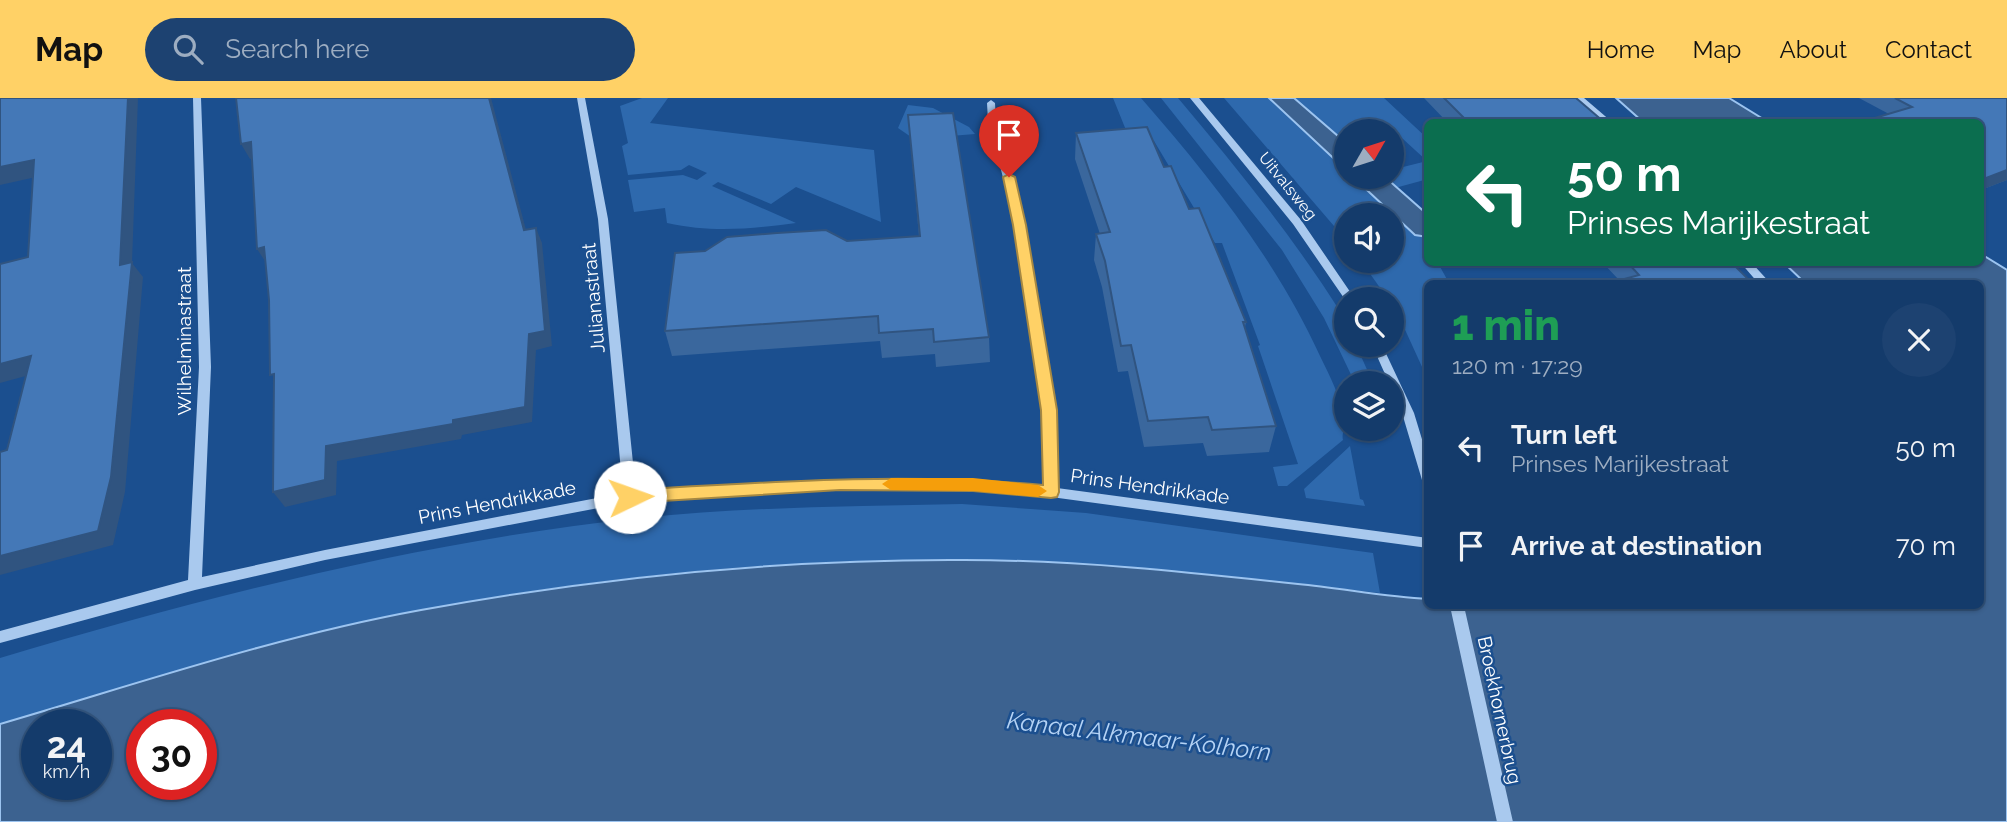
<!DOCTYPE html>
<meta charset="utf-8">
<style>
:root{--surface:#143b6b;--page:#1d4271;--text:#f1f3f6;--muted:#9dadc1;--line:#33557e;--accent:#ffd166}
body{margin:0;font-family:Raleway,sans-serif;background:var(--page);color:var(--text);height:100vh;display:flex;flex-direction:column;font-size:26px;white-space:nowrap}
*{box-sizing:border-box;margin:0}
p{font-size:23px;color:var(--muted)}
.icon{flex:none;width:38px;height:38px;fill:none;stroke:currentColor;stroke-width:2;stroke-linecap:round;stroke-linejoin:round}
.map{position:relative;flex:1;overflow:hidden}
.details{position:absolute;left:1424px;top:182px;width:560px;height:329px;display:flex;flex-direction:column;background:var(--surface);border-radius:10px;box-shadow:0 2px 5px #0004,0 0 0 2px var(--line)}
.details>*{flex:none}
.top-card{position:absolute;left:1424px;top:21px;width:560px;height:147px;border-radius:10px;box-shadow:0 2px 5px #0004,0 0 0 2px var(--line);background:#0b6e4f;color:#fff;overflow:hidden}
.needle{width:46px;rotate:51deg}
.fabs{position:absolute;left:1334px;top:21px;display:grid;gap:14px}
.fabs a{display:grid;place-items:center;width:70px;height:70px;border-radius:50%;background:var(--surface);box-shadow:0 2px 5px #0004,0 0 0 2px var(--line);font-size:35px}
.speed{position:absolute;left:21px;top:611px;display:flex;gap:14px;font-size:35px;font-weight:700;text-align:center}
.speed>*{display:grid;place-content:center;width:91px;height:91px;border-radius:50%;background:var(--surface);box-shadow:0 2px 5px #0004,0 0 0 2px var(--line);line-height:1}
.speed small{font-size:18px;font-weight:400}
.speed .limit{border:10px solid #d22;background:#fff;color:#111}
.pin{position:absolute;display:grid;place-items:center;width:60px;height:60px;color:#fff;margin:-72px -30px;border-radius:50% 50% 50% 0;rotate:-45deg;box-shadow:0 0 7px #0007}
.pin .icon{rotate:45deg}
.me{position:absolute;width:77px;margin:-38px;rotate:87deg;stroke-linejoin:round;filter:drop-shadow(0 0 5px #0008)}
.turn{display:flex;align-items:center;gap:24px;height:147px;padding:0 28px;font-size:32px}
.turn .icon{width:91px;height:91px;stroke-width:2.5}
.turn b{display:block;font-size:49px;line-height:60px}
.round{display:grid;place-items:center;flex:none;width:74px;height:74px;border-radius:37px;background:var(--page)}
.overview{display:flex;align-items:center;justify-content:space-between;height:119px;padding:0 28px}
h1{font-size:42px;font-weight:800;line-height:52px;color:#1e9e55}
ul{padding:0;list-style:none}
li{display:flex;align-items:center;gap:21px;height:98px;padding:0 28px}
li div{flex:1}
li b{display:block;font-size:26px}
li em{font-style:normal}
header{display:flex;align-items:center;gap:42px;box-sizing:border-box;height:98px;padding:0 35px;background:var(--accent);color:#111}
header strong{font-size:33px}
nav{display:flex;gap:38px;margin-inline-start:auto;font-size:24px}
.search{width:490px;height:63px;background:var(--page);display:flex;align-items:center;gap:18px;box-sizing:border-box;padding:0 24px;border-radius:38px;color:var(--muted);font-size:26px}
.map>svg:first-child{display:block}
.green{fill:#2e69ad}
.water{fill:#3c6290;stroke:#9cc4f0;stroke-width:2;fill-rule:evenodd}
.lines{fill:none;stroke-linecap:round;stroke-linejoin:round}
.minor{fill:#a9c9ee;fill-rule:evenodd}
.wall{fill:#3a679d}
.shaded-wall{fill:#305480}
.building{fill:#4478b7;stroke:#305480;stroke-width:2}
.route{fill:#ffd166;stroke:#a68842;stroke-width:2}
.slow{fill:#f59e0b}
.labels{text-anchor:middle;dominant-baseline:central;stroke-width:5;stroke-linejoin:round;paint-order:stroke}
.far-street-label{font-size:16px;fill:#fff;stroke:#1b4f8f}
.street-label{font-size:19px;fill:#fff;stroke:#1b4f8f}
.near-water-label{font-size:24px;font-style:italic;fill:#b5d3f5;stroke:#1b4f8f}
</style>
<header>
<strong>Map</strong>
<div class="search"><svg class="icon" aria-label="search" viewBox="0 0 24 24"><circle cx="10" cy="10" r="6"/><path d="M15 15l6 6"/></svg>Search here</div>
<nav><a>Home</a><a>Map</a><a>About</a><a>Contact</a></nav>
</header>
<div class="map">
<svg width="2007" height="724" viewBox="0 0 2007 724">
<rect width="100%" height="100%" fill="#1b4f8f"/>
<path class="green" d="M642,0H668L650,25L874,52L881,124L796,89L771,106L718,84L712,88L796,125C751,131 712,135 667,125L665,110L634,114L628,82L683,77L697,82L707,75L689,67L681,72L628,77L622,48L628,45L620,8Z
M1113,0H1141C1210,79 1276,162 1320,258C1330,278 1341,301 1346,323C1347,330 1341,334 1343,342L1287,388H1278L1273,369L1298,366L1258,248L1260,247L1222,145H1215L1154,43L1132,47Z
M1161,0H1178C1237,70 1294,140 1343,218L1346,225V247H1356L1373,285H1355L1324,220L1282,152Z
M1224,0H1269L1346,72V79H1353L1415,137L1425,140L1428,145V164L1438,165L1449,185L1428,186V282L1391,201H1388L1361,163H1391V117H1346V142Z
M1294,0H1384L1428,41V81L1395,90L1385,79H1391V72L1427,63L1391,30L1346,33V45Z
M908,7L933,10L969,29L975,36L914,41L898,30Z
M1350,348L1360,401L1363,402L1365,408L1306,400L1304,391Z
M962,406L1086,415L1373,455L1380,495C1242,480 1105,463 966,462C783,460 601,478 421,512C278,539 139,585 0,626V560C210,498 422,443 640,420C747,409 855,408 962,406Z"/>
<path class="water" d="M1269,0H1294L1346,45V72Z
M1616,0H1729L1768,24H1643Z
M1353,79H1385L1428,117V139L1415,137Z
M1981,156L2007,172V724H0V626C140,585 278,538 421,512C601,479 782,461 964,462C1076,462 1187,474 1298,486C1341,490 1386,499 1428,501V508H1981V186L1805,185L1784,165L1981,164ZM37,626H96V686H37ZM142,626H201V686H142Z"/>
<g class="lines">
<path class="minor" d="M193,0H201L211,269L202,479L325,452L623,395L598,121L577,0H585L608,121L636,394L840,381L973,382L1045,389L1043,312L1013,117L988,23L987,5L991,2L995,5L996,23L1023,117L1055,312L1057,390L1428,440V450L1051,399L973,392L840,391L630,404L325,462L195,492L0,545V533L188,482L199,269Z
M1190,0H1199L1301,122L1355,201H1346V203L1293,126Z
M1575,0H1584L1612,24H1602Z
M1740,164H1751L1771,186H1759Z
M1372,247H1382L1414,315L1428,361V387L1424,385L1422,382L1402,315L1391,291V285H1389Z
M1450,508H1464L1513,724H1497Z"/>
</g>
<path class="wall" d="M1424,0H1576L1604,24H1447Z
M1859,0H2007V82L1981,92V24L1889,16Z
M908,17L989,239L990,264L936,269L935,256L882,260L880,243L672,258L665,233L705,153L919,138Z
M1076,35L1164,69L1189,111L1246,224L1245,229L1276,328L1269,354L1207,358L1203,345L1144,349L1128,273L1118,274L1102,189L1094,162L1096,136H1100L1075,61Z
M1428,67V89L1423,83Z
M1602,164H1731L1619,182Z"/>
<path class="shaded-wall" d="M128,0H138L132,165L143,179L125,394L113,447L0,477V458Z
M489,0H491L530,147L524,132Z
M251,44L260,59L250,61L241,46Z
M34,62L45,77L0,87V69Z
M2007,72V82L1981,92V82Z
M536,130L542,145L552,248L536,252L532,324L462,337L461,341L337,363L336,397L285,409L273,394L326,348L453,322L529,236Z
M264,149L267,166L257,151Z
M31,258L44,273L0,285V266Z"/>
<path class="building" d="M0,0H128L120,167L132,164L111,379L98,433L0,458V354L7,352L31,258L0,266V166L28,159L34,62L0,69Z
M236,0H489L524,132L536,130L545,233L529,236L525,309L453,322V326L326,348L325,382L273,394L274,276L270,277L269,202L264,149L257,151L251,44L241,46Z
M1444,0H1576L1604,24H1468Z
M1895,0H2007V72L1981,82V24H1861L1912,9Z
M953,15L989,239L934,244L933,231L879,235L878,218L665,233L675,155L705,153L727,139L777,135L826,132L847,143L920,138L908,17Z
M1147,29L1164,69L1171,68L1189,111L1199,110L1246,224H1243L1276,328L1212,332L1208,319L1148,323L1131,247L1121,248L1105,163L1096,136L1110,134L1076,35Z
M1627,164H1731L1753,186H1606L1639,177Z"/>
<path class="route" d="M1009,76L1015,79L1026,127L1057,312L1059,394L1057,399L1051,400L973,393L840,392L630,405L624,403L621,399L630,392C768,384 905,374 1043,387L1041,312L1013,127L1003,79Z"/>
<path class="slow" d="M891,380H973L1038,387L1047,393L1038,399L973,393L891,392L882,386Z"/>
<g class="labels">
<g class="far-street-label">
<text transform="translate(1288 88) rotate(51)">Uitvalsweg</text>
</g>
<g class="street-label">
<text transform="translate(593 200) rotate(-95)">Julianastraat</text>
<text transform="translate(184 243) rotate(-90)">Wilhelminastraat</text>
<text transform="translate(1150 388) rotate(8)">Prins Hendrikkade</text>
<text transform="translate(497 404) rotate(-11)">Prins Hendrikkade</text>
<text transform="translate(1500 612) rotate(78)">Broekhornerbrug</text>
</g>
<g class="near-water-label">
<text transform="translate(1139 638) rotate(7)">Kanaal Alkmaar-Kolhorn</text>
</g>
</g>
</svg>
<div class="fabs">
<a><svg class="needle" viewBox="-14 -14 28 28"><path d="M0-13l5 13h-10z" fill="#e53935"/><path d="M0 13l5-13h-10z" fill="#9dadc1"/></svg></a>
<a><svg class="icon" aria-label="sound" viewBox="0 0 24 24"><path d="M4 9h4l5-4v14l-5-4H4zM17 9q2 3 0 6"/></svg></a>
<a><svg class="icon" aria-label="search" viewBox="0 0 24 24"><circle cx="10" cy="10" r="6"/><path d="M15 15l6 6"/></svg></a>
<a><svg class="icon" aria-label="layers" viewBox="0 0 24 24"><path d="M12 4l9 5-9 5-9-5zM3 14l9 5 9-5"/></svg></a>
</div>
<div class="speed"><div>24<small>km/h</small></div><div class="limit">30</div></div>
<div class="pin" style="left:1009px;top:79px;background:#d93025"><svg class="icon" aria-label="arrive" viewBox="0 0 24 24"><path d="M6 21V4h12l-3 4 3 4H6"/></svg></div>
<svg class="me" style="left:630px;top:399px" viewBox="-20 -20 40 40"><circle r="19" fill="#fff"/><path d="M0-13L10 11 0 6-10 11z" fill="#ffd166"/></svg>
<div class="top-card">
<div class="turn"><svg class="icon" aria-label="left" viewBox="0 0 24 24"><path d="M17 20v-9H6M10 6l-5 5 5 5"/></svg><div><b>50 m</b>Prinses Marijkestraat</div></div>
</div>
<section class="details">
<div class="overview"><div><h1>1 min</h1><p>120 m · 17:29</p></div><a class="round"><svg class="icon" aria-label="close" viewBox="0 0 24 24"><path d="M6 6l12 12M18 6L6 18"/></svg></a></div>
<ul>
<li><svg class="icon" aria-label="left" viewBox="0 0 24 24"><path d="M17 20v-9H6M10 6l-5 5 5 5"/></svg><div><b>Turn left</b><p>Prinses Marijkestraat</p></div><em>50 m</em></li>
<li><svg class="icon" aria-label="arrive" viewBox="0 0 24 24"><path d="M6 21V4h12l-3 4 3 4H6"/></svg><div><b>Arrive at destination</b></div><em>70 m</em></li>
</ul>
</section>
</div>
